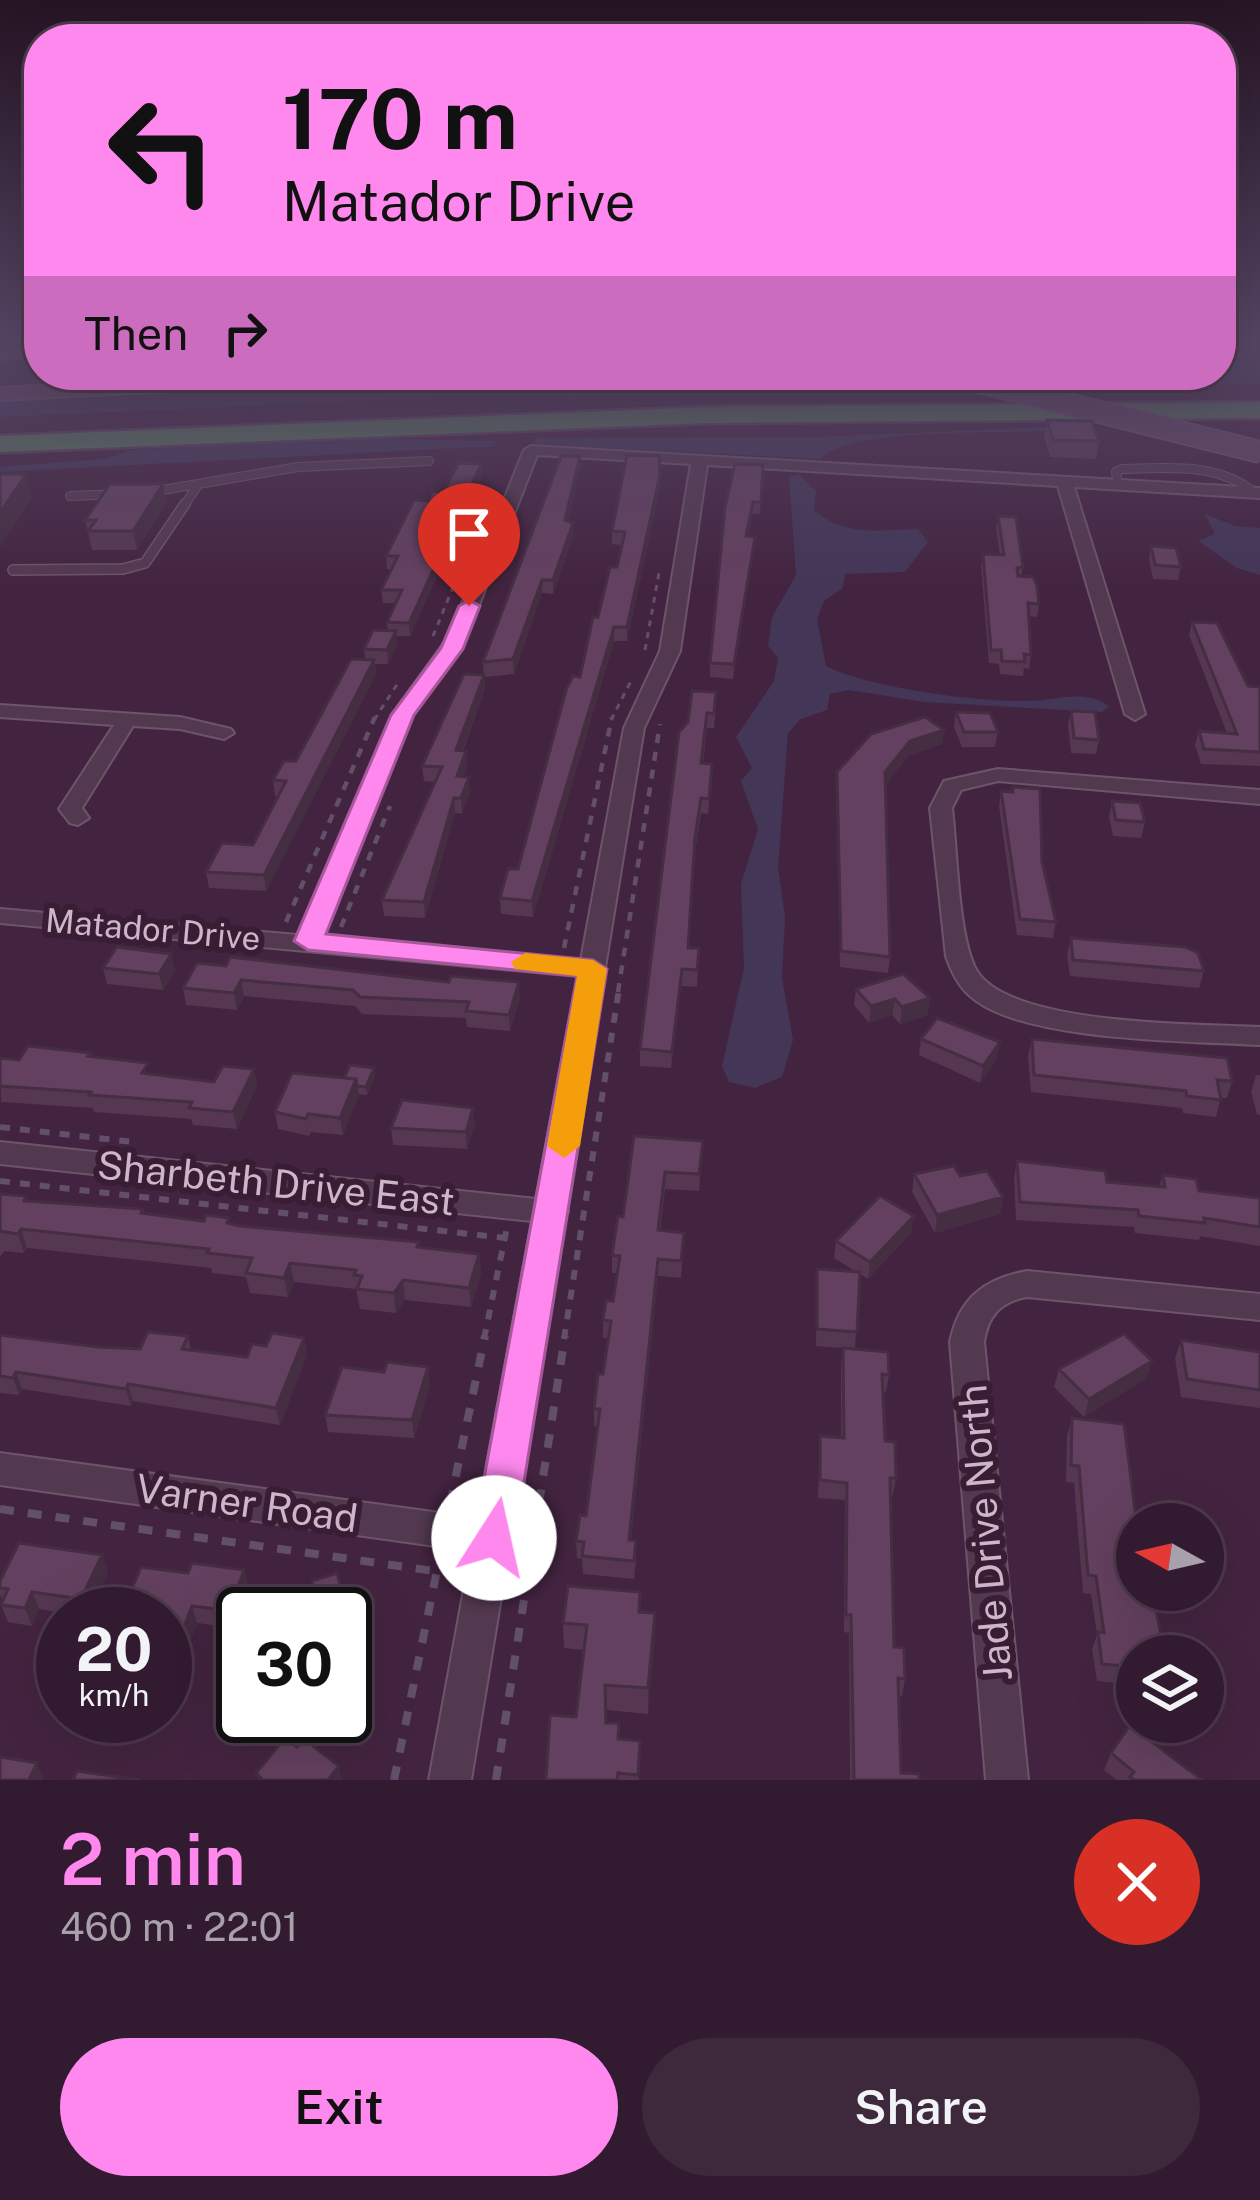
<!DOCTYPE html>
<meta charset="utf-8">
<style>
:root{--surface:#321b30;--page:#3d283c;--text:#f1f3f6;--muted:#a8a1ab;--line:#4d394c;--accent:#f8e}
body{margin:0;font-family:"Public Sans",sans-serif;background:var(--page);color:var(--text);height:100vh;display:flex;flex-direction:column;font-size:45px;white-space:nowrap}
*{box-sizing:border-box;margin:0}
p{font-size:39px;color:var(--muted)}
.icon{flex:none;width:66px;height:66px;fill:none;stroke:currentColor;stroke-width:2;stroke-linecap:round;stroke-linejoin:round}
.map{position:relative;height:1780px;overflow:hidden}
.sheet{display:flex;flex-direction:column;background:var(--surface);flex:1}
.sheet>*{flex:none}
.guide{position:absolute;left:24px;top:24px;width:1212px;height:366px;border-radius:48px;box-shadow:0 12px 48px #0002,0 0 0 3px var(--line);background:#f8e;color:#111;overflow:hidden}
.needle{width:78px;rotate:278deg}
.buttons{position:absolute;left:1116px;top:1503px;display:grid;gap:24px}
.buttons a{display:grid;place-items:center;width:108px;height:108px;border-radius:50%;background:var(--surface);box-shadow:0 12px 48px #0002,0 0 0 3px var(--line);font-size:60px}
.speed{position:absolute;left:36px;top:1587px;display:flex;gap:24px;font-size:60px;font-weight:700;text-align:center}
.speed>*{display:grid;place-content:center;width:156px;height:156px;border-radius:50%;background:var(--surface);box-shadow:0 12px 48px #0002,0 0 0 3px var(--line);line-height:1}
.speed small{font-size:30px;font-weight:400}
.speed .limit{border:6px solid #111;border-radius:18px;background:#fff;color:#111}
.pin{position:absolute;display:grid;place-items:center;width:102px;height:102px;color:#fff;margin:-123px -51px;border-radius:50% 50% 50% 0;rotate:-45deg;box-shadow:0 0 12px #0007}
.pin .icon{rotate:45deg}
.me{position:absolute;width:132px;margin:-66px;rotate:10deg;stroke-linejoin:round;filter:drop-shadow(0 0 9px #0008)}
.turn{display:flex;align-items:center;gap:42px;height:252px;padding:0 60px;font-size:54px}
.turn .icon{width:156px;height:156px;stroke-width:2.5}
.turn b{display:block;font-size:84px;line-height:102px}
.then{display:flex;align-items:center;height:114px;padding:0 60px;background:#0003;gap:24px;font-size:45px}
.round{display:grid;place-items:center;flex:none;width:126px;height:126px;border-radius:63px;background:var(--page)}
.summary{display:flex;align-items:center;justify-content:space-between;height:204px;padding:0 60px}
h1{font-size:72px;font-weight:600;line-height:90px;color:var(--accent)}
.action{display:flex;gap:24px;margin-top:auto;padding:24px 60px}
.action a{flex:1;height:138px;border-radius:72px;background:var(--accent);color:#111;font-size:48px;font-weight:600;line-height:138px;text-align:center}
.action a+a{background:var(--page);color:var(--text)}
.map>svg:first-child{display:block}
.green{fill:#433656}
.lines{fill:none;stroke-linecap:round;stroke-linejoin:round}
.stream{stroke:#612e5b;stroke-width:4.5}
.lane-far1-casing{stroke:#6d546a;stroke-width:10}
.lane-casing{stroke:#6d546a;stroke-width:12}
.street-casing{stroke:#6d546a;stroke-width:4}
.secondary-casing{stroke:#6d546a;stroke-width:4}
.highway-casing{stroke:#5a4057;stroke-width:5}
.path-far3{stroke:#62506b;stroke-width:3;stroke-dasharray:6 6;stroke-linecap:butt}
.path-far2{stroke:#62506b;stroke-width:4.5;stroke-dasharray:9 9;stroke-linecap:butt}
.path-far1{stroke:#62506b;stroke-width:6;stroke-dasharray:10 10;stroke-linecap:butt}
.path{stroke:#62506b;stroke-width:8;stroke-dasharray:14 14;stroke-linecap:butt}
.lane-far1{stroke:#533950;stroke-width:8}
.lane{stroke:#533950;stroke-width:9}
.street{fill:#533950;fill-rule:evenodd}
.secondary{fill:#664661;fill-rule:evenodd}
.highway{fill:#55795a;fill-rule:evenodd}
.secondary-bridge-casing{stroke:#6d546a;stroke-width:24;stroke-linecap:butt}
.secondary-bridge{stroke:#664661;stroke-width:21}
.wall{fill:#553752}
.shaded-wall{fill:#452d42}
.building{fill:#63405f;stroke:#452d42;stroke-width:3}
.route{fill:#f8e;stroke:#a6589b;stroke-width:3}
.slow{fill:#f59e0b}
.labels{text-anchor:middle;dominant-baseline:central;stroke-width:12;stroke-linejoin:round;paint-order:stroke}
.street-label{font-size:33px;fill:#cdb6c9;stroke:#381d35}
.near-street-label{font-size:39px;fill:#cdb6c9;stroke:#381d35}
</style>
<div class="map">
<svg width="1260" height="1780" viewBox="0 0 1260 1780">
<rect width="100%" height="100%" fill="#432440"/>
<path class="green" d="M1221,347L1260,348V384L1059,382L989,375H1221Z
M522,375H899L904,384L718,389C687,370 649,388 616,394C586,400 551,396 521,397Z
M483,378L488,395L0,417V401Z
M1051,427L1058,430C1007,435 848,426 821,459L533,444L537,438L816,437Z
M344,438L496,441L495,446L0,472V467L104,459L133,450Z
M799,475L816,491L814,510C846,537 879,530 918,529L928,542L905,572L845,574L843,588L824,601L817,619L826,666C869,688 978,702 1028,701C1055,701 1084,688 1109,706L1102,712L924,702L849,690L830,694L827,710L801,719L788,733L778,867L785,917L782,978L793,1040L782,1077L755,1088L729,1082L722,1066L744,968L741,884L758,829L741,781L752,768L736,737L774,681L778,658L768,646L772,617L796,575L789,476Z
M1205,514L1235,526L1260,528V575L1237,568L1198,541L1215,534Z"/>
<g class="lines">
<path class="stream" d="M1243,359H1260"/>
<defs>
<path id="lane-far1" d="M1118,484L1116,472L1122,469C1167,468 1218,462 1255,493
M151,492L298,467L429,461
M70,496L119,494
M183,507L196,488"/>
<path id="lane" d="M13,570L123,569L145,563L185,504"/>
<path id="street" d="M39,349V357L0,359V351Z
M531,446L1260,488V498L1074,487L1145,714L1135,720L1125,714L1058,486L707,465L680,651L644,728L566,1207L568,1212L563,1220L471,1780H429L471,1551L0,1485V1453L477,1518L532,1221L0,1164V1142L536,1199L578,976L0,923V909L298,935L393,714L449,636L524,450ZM537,455L691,464L660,651L624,728L581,960L322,937L413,714L467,636Z
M0,705L180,717L231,729L234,733L224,739L180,729L133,726L82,808L89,818L78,825L70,823L59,809L114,725L0,717Z
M998,769L1260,790V804L998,781L961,790L952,808C957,848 958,939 977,971C1011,1026 1199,1024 1260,1027V1045C1192,1041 1018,1042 969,995C957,984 951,971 946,956L930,808L944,781Z
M1027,1271L1260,1294V1320L1027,1297C1000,1302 988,1316 984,1342L1028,1780H986L950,1342C959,1298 984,1279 1027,1271Z"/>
<path id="secondary" d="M244,375H368L358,381L0,400V388Z"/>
<path id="highway" d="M1260,402V418L707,423L0,452V436L707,407Z"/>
</defs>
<use href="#lane-far1" class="lane-far1-casing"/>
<use href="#lane" class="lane-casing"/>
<use href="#street" class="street-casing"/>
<use href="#secondary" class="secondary-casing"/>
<use href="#highway" class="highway-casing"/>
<path class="path-far3" d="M433,636L463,563
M645,650L659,573
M374,720L398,683
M611,720L631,681"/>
<path class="path-far2" d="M286,922L375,717
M341,927L390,806
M564,948L612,717
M618,992L660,724"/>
<path class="path-far1" d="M0,1127L133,1142
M0,1181L505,1238
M484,1339L507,1227
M564,1339L619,989"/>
<path class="path" d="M450,1504L485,1336
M0,1509L434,1571
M394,1780L440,1556
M496,1780L565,1336"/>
<use href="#lane-far1" class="lane-far1"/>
<use href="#lane" class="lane"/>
<use href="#street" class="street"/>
<use href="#secondary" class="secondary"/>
<use href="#highway" class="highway"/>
<defs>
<path id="secondary-bridge" d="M951,375L1260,452"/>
</defs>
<use href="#secondary-bridge" class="secondary-bridge-casing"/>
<use href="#secondary-bridge" class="secondary-bridge"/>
</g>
<path class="wall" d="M1047,420L1099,441L1096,459L1050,457L1044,437Z
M481,464L482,476L410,636H396L397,645L388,664H375L376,674L266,891L209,888L206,872L253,845L278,796H275L273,780L296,761L365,660L364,649L388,631L387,622L396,603H383L381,590L392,569H387L386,556L428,501Z
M763,465L760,514H752L748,536L755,537L754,550L733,679L710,677V663Z
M580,468L568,522L573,523V536L553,594L542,593L514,674L484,677L483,662Z
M163,484L166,503L137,550H92L85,520Z
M660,487L627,641H614L533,917L501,914L500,898L518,869L598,617L617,567L622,545L612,544V531Z
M998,516L1023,567L1021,577L1039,604L1037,617L1029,616L1031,655L1029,669L1024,668L1023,676L1000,674L999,664L989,663L981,567L983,554L1000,555L996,529Z
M1151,546L1181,567L1178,580L1153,579L1149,559Z
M1192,622L1248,686L1260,687V766L1201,764L1195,745L1199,731L1227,733L1189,635Z
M484,675L485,689L463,751H466L467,766L463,777L470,792L462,814L455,813L425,918L384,916L382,900L435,782L424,781L422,766Z
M716,706L714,728H707L703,763L712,779L708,814L701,813L695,852L688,948H699L697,987L681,986L671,1068L640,1066V1049L679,732Z
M1071,711L1099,740L1096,754L1071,753L1068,725Z
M956,712L998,732L995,747H962L954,727Z
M944,730L942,744L908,756L886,784L890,957L888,973L840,967L836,787L837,772Z
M1001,791L1042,862L1056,922L1053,938L1017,935L999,806Z
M1112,801L1145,822L1141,838L1113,836L1109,817Z
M1071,938L1204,971L1199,988L1070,976L1067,955Z
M171,954L175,971L163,990L107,984L103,968Z
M197,963L520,999L510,1031L467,1027L466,1018L362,1014L355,1006L244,996L237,1010L186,1005L183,988Z
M903,974L928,1015L900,1024L892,1015L869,1023L854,1005L856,989Z
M921,1039L997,1059L980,1083L919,1055Z
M1032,1039L1232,1081L1227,1098H1221L1216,1117L1183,1113L1182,1108L1031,1092L1028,1056Z
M92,1057L151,1074L214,1082L254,1069L257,1086L237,1129L193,1125L191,1119L94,1112L93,1108L1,1102L0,1058L19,1060Z
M1256,1075H1260V1115L1257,1114L1251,1092Z
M375,1076L367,1095L358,1094L343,1135L311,1132L309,1136L278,1129L275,1112L344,1078Z
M475,1125L467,1149L393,1145L391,1128Z
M634,1136L703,1141L699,1191L665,1189L660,1231L683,1250L681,1278L658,1276L631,1541L636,1559L634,1579L583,1574L582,1559L577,1558L576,1541L586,1516L598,1426H594V1409L603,1374L608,1338H603V1320L613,1301L617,1273H612V1255L623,1217Z
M1017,1161L1107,1182L1159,1187L1163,1175L1199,1191L1260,1198V1246L1200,1236L1199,1240L1135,1233L1134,1227L1016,1220L1014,1178Z
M914,1174L960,1176L1003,1197L1000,1214L935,1233L912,1192Z
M0,1194L26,1196L28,1201L143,1209L145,1214L240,1226L419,1242V1247L479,1254L481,1274L471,1307L405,1300L396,1313L360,1309L356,1289L294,1282L288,1297L250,1293L246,1277L212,1273L211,1268L27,1248L24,1253L4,1251L0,1257Z
M914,1216L911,1233L868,1279L860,1274L855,1349L816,1346L817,1269L855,1271L834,1258L836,1241Z
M0,1335L99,1347L140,1349L188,1336L191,1350L247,1357L266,1346L304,1338L307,1355L280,1425L133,1401L131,1406L22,1389L19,1395L0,1393Z
M1181,1340L1260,1352V1408L1181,1397L1175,1358Z
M843,1348L889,1375L886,1392H883L885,1441L896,1478L893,1495H891L894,1647L905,1679L902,1696H899L901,1773L919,1780H850L849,1633L844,1632L845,1500L818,1498L820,1436L841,1437V1366Z
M1059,1369L1147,1378L1084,1417L1054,1387Z
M430,1384L414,1438L328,1432L325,1415Z
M1072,1418L1137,1656V1685L1097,1681L1092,1649L1097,1635L1091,1594L1083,1593L1074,1483L1066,1482L1067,1436Z
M102,1555L108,1572L89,1614H70L39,1609L32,1626L8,1622L1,1605L3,1601L0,1595V1581Z
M244,1570L249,1588L234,1628L197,1623L183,1661L165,1658V1614H128L125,1605L188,1573Z
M640,1612L655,1613L648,1714L606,1710V1723L619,1739L640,1741L639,1780H546L576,1717L584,1650L564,1648L563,1623Z
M1111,1753L1202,1780H1117L1104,1770Z"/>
<path class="shaded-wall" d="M580,456V468L566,533L565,520Z
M481,464L482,476L410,636L409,623Z
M26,474L32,498L0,548V513Z
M660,475V487L627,641V627Z
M163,484L166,503L137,550L133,531Z
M573,523V536L553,594V580Z
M755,537L754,550L733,679L734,664Z
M542,580V593L514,674L513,659Z
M614,627V641L533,917L532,901Z
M396,631L397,645L388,664L387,650Z
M374,660L376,674L266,891L264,875Z
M484,675L485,689L457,765L456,750Z
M944,730L942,744L908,756L884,787L885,772L910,741Z
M466,751L467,766L459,791L457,776Z
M469,777L470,792L462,814L461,798Z
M454,798L455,813L425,918L424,902Z
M171,954L175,971L163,990L159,974Z
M682,969L681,986L671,1068L672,1052Z
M241,980L244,996L237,1010L234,993Z
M519,982L520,999L510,1031L509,1015Z
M930,998L928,1015L900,1024L902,1007Z
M895,999L892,1015L869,1023L871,1006Z
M1000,1042L997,1059L980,1083L983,1066Z
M374,1068L375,1076L367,1095L366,1087Z
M254,1069L257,1086L237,1129L233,1112Z
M356,1079L359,1096L343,1135L340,1118Z
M473,1108L475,1125L467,1149L466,1132Z
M1003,1197L1000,1214L935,1233L937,1215Z
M914,1216L911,1233L868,1279L870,1262Z
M21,1229L27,1248L24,1253L18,1234Z
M479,1254L481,1274L471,1307L469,1288Z
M658,1259V1276L629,1558V1540Z
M290,1263L294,1282L288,1297L284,1278Z
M403,1280L405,1300L396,1313L394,1293Z
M304,1338L307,1355L280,1425L276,1408Z
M1152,1361L1147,1378L1084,1417L1089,1399Z
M428,1367L430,1384L414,1438L412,1420Z
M16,1372L22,1389L19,1395L13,1378Z
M128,1384L133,1401L131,1406L126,1389Z
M102,1555L108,1572L89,1614H87L81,1599Z
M244,1570L249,1588L234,1628L230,1611Z
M32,1592L39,1609L32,1626L25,1608Z
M192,1606L197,1623L183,1661L178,1643Z
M655,1613V1639L648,1714V1688Z
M357,1643L360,1660L353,1663L350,1645Z
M354,1666L358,1684L345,1688V1670Z
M37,1763L44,1780H29Z
M339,1766L342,1780H328Z"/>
<path class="building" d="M1047,420L1092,421L1099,441L1053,440Z
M627,455L659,456L660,475L627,627H614L532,901L500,898L508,869H518L566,690L573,676L580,677L593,617H598L610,567H617L625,532L612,531Z
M561,456H580L565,520L573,523L553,580H542L513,659L483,662Z
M459,463L481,464L409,623L387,622L402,590H381L398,556H386L414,500L428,501L432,491L443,492Z
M735,464L763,465L761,502H753L746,536L755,537L734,664L710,663L725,507Z
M0,474H26L0,513Z
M110,484H163L133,531H88L96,520H85Z
M998,516L1016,517L1023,567L1017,568L1018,576L1033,577L1037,585L1039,604L1028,603L1031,655L1024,654L1025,662L1002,661L1001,650H991L983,554L1004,555Z
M1151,546L1176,548L1181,567L1155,565Z
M1192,622L1217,623L1248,686L1260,687V752L1204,749L1199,731L1237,734Z
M373,630L396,631L387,650L364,649Z
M351,659L374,660L264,875L206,872L222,843L253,845L286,781L273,780L284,761H296Z
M464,674L484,675L456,750L466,751L457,776L469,777L461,798H454L424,902L382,900L442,767L422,766Z
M692,691L716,692L714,714L707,713L701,763L712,764L709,799L701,798L695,837L688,948H699L697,970L682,969L672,1052L640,1049L679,732L688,722Z
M1071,711L1095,712L1099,740L1074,738Z
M956,712L990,713L998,732H964Z
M925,717L944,730L910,741L885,772L890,957L841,951L837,772L871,734Z
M1013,787L1040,789L1042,862L1056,922L1020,919L1001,791L1013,792Z
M1112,801L1140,803L1145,822L1116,820Z
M1071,938L1185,947L1198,953L1204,971L1073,960Z
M117,947L171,954L159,974L103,968Z
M230,957L449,982L451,976L519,982L509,1015L466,1011L469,1002L360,997L353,990L241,980L234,993L183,988L197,963L226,966Z
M903,974L930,998L902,1007L895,999L871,1006L856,989Z
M937,1018L1000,1042L983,1066L921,1039Z
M1032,1039L1227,1058L1232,1081L1217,1080L1221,1100L1187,1096L1186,1091L1034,1075Z
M28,1046L91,1053L88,1056L148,1063L142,1073L214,1082L223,1066L254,1069L233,1112L189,1108L192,1102L89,1095L91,1092L0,1086V1058L19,1060Z
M350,1065L374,1068L366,1087L357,1086L356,1079L344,1078Z
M292,1073L356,1079L340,1118L308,1114L306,1119L275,1112Z
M402,1100L473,1108L466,1132L391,1128Z
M634,1136L703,1141L699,1174L665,1172L658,1230L684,1233L681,1261L658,1259L629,1540L636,1541L634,1561L582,1556L584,1542L576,1541L580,1515L586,1516L600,1409H594L598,1374H603L611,1321L603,1320L606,1300L613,1301L620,1256L612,1255L618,1216L623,1217Z
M1017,1161L1105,1171L1107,1182L1165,1187L1163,1175L1196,1179L1199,1191L1260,1198V1227L1204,1218L1205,1223L1139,1216L1138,1210L1020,1202Z
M954,1166L960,1176L987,1171L1003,1197L937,1215L914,1174Z
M0,1194L26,1196L24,1201L143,1209L141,1213L204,1221L206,1215L229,1218L227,1223L240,1226L419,1242L417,1247L479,1254L469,1288L403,1280L394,1293L357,1289L362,1276L354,1275L356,1270L290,1263L284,1278L246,1273L252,1258L207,1253L209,1249L21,1229L18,1234L0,1231Z
M880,1196L914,1216L870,1262L836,1241Z
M817,1269L860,1272L857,1332L817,1329Z
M148,1332L188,1336L182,1349L247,1357L252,1344L266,1346L272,1333L304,1338L276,1408L128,1384L126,1389L16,1372L13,1378L0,1376V1335L99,1347L140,1349Z
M1124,1334L1152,1361L1089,1399L1059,1369Z
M1181,1340L1260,1352V1390L1187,1379Z
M843,1348L888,1352L889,1375L882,1374L885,1441L895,1442L896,1478H890L894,1647L904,1648L905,1679L898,1678L901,1773L919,1774V1780H854L851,1615H846L847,1483L820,1480V1436L844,1438Z
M387,1362L428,1367L412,1420L325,1415L342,1367L384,1372Z
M1072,1418L1124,1424L1137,1526V1590H1145L1148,1608L1156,1609L1165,1656H1137V1667L1102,1664L1098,1632L1104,1633L1096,1576L1088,1575L1079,1466L1071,1465Z
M19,1543L102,1555L81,1599L32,1592L25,1608L1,1605L8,1589L0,1588V1581Z
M192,1563L244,1570L230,1611L192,1606L178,1643L165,1642V1614H141L144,1607L125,1605L141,1567L188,1573Z
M337,1573L357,1643L350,1645L354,1666L345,1670V1614H285L281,1600L314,1590L312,1581Z
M568,1586L640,1592L639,1612L655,1613L648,1688L605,1685L606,1723H619L618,1739L640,1741L638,1775L618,1773L617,1780H546L550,1715L576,1717L587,1625L563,1623Z
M1130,1725L1202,1780H1134L1130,1777L1134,1772L1111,1753Z
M285,1738L297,1747L304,1739L339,1766L328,1780H259L261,1778L256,1773Z
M0,1757L37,1763L29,1780H0Z
M77,1771L140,1780H73Z"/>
<linearGradient id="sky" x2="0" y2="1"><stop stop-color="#251423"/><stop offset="0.58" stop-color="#554564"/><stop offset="1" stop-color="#554564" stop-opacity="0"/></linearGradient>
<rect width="1260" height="587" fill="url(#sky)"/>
<path class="route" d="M469,600L480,606L463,649L414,715L326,934L593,960L607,969L515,1538L509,1551L494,1557L479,1551L473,1538L577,976L308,950L294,941L391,715L441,648L459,606Z"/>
<path class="slow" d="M525,953L593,960L607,969L580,1146L564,1158L547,1146L577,976L515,969L511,962Z"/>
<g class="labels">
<g class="street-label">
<text transform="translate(153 929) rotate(5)">Matador Drive</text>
</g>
<g class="near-street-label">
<text transform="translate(276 1183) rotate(6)">Sharbeth Drive East</text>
<text transform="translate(247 1503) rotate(8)">Varner Road</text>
<text transform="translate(985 1533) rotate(-95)">Jade Drive North</text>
</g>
</g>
</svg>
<div class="buttons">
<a><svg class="needle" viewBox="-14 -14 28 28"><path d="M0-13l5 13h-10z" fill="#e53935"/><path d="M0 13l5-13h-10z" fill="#a8a1ab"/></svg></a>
<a><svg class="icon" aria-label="layers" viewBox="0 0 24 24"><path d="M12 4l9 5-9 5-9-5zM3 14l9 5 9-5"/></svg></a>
</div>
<div class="speed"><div>20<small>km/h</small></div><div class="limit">30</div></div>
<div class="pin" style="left:469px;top:606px;background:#d93025"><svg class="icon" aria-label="arrive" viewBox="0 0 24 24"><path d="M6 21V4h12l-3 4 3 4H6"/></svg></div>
<svg class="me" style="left:494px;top:1538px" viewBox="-20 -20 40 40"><circle r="19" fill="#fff"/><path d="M0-13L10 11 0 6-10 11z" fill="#f8e"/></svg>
<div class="guide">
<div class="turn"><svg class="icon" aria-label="left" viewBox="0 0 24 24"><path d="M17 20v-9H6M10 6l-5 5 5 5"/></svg><div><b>170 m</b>Matador Drive</div></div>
<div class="then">Then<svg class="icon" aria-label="right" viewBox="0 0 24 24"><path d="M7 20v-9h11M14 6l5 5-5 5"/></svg></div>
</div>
</div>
<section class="sheet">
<div class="summary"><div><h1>2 min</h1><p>460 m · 22:01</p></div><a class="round" style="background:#d93025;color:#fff"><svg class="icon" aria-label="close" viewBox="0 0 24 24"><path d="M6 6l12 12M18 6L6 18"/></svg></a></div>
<div class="action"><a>Exit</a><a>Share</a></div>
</section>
